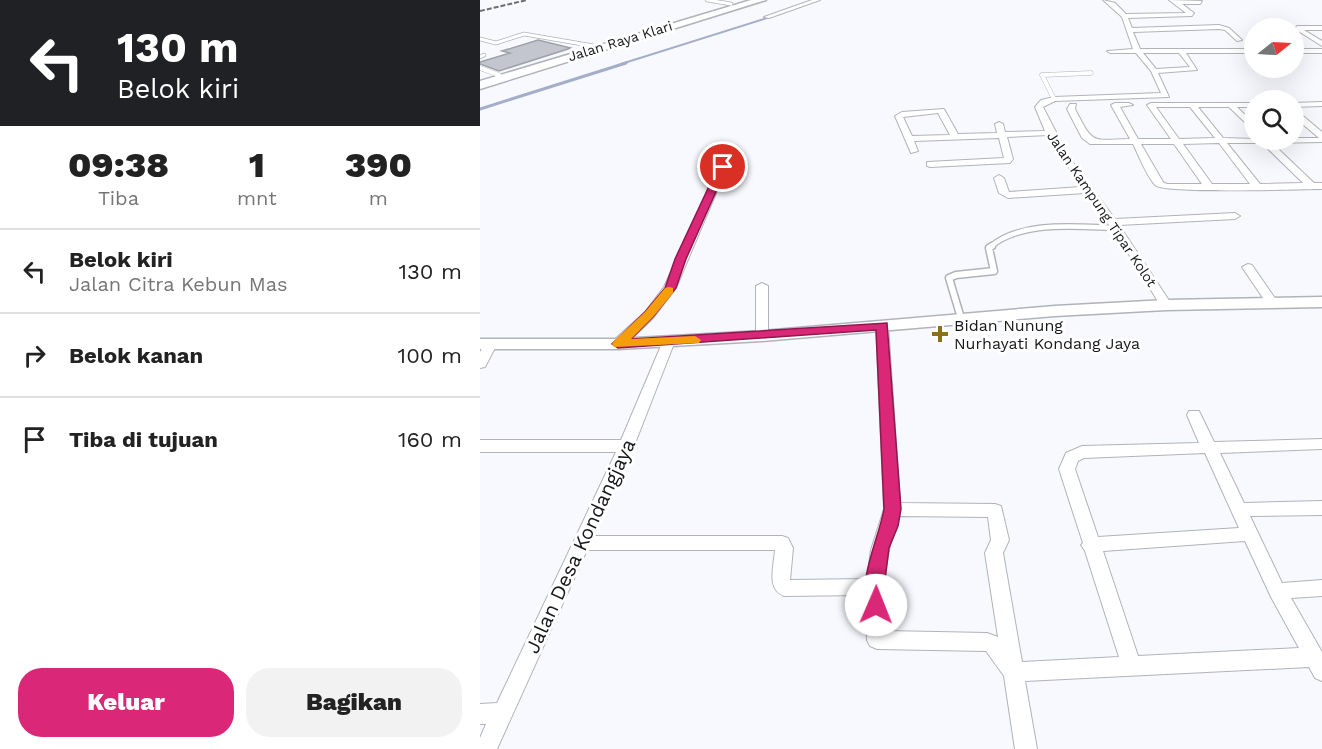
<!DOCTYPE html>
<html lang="id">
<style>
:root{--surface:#fff;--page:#f2f2f2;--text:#222;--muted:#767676;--line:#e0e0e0;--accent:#db2777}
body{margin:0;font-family:"Work Sans",sans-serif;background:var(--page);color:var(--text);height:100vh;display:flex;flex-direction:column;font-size:22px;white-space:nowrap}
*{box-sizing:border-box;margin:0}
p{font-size:20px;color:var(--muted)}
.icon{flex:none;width:33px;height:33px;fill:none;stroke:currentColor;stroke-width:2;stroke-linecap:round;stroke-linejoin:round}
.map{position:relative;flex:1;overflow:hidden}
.drawer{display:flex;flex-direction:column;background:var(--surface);width:480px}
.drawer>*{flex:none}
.top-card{background:#202124;color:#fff;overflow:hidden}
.needle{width:39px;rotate:72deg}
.tools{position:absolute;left:764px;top:18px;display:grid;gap:12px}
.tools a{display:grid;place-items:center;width:60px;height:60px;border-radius:50%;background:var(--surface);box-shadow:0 6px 24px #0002;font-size:30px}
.pin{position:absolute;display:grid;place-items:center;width:51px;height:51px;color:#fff;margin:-26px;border:3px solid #fff;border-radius:50%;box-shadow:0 2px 6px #0007}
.me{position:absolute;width:66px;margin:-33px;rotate:1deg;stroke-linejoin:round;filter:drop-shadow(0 0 4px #0008)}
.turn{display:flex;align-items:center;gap:21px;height:126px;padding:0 18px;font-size:27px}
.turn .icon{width:78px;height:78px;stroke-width:2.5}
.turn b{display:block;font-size:42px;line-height:51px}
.eta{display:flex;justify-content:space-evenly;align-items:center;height:102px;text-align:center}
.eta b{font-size:36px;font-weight:800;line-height:42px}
.button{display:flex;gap:12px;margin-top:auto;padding:12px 18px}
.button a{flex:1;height:69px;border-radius:24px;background:var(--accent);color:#fff;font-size:24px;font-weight:800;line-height:69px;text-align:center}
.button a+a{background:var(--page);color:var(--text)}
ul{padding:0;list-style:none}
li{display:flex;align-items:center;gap:18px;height:84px;padding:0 18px;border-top:2px solid var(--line)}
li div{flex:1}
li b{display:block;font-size:22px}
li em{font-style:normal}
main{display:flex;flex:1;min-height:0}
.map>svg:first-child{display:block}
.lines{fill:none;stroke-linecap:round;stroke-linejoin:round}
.stream-far1{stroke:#a5aec9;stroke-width:2}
.stream{stroke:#a5aec9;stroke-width:3}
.building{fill:#c3c6ce;stroke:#a0a2aa;stroke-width:1.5}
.service-far3-casing{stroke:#b0b3ba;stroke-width:4.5}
.service-far2-casing{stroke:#b0b3ba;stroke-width:5}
.service-far1-casing{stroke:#b0b3ba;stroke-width:7}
.service-casing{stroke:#b0b3ba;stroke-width:9}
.minor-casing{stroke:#b0b3ba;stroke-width:2}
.tertiary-casing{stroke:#b0b3ba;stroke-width:3}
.trunk-casing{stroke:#b0b3ba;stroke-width:3}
.service-far3{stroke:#fff;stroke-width:3}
.service-far2{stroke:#fff;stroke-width:4}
.service-far1{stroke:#fff;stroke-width:4.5}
.service{stroke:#fff;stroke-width:6}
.minor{fill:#fff;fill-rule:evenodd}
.tertiary{fill:#fff;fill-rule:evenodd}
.trunk{fill:#fff;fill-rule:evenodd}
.rail{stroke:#6e6f72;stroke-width:2;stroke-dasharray:5 2;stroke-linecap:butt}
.route{fill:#db2777;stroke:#8e194d;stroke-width:1.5}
.slow{fill:#f59e0b}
.poi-dot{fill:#8b7215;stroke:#fff;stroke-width:2}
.labels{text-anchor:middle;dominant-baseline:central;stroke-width:6;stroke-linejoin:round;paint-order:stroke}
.far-street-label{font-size:14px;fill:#16171a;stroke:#fff}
.poi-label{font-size:16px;fill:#16171a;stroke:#fff;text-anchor:start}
.near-street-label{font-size:20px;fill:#16171a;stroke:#fff}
</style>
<main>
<section class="drawer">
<div class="top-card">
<div class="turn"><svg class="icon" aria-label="left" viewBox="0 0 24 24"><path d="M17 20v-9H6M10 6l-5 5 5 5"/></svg><div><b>130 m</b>Belok kiri</div></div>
</div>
<div class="eta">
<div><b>09:38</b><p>Tiba</p></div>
<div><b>1</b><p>mnt</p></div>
<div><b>390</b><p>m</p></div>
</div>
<ul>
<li><svg class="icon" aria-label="left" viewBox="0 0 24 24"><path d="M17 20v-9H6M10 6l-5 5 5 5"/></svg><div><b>Belok kiri</b><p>Jalan Citra Kebun Mas</p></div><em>130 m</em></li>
<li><svg class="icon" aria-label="right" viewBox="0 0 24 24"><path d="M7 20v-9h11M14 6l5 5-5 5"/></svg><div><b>Belok kanan</b></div><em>100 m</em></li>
<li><svg class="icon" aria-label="arrive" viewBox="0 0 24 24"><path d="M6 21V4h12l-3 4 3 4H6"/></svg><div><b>Tiba di tujuan</b></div><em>160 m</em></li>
</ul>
<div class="button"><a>Keluar</a><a>Bagikan</a></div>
</section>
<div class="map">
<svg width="842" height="749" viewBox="0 0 842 749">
<rect width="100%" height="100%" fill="#f8f9fe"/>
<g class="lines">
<path class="stream-far1" d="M141,64L287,18"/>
<path class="stream" d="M0,109L146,63"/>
</g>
<path class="building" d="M58,40L91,48L19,71L0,64V62L30,53L22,51Z"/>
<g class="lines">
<defs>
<path id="service-far3" d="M227,0L251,4
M0,39L16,43L44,34L114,46
M0,57L4,55"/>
<path id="service-far2" d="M0,68L19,75
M574,99L562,75L611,73"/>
<path id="service-far1" d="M510,247C542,220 597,227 636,228"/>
<path id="service" d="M481,318L469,278L476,275L514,271L509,248L512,246"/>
<path id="minor" d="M332,0H340L289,18L284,17Z
M623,0L635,3L646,14L706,13L689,0L722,1L720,4H702L714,13L712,16L648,18L652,28L739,25L749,28L762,40L757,41L745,30L739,29L653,32L660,49H774V53H706L717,70L678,73L689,97L575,101L563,107L589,157L635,219L755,213L760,216L755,219L639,225L692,305L686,309L682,308L640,240L605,193L528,198L519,193L514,178L519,175L524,178L529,192L601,187L568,135L527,137L533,159L530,163L450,167L447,166V162L524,158L519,138L434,141L438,151L431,153L415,116L422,112L464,109L478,134L517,133L515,124L519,122L523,124L525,132L565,131L555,107L561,100L574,97L681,93L671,71L656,53H630L627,51L653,49L642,17ZM663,53H699L710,67L676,69ZM458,113L470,135L432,136L423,117Z
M817,26H842V30H824L842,41V46L815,29Z
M813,49H842V53H813Z
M842,102V106L813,107V103Z
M635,103H649L653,105L640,107L658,139H691L667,105L671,103H774V107H757L774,124V131L749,107H718L743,138L813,140V138H839L813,116V110H816L842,132V142L792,143L834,183H842V189C820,189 684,194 675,185C666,175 659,156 653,144H610L602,138L587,109L590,104H596L595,109C614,145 610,140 650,139L631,105ZM676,107H710L735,138L699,139ZM739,143L770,184H732L703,144ZM747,143H782L823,183L780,184ZM661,144H694L722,184H687L683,182Z
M240,165L247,167L196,288L173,318L143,347H133L132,344L133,341L165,312L184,287Z
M768,264L772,265L799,304L797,307H789L787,304L762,267Z
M282,283L288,286V336L282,340L276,336V286Z
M402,321L408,325L420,503L515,504L521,506L529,540L523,553L542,662L639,657L605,551L601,545L603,543L579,469L586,453L602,446L719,443L707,415L709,411H719L734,442L842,439V449L740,453L764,503L842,501V515L770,516L802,583L842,580V596L811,598L842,652V681L835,678L829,667L545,681L557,749H535L524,676L506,651L397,649L390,646L387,640L386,595L304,596C286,589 294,566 295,550H107L17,749H0V738L6,724H0V704L17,703L136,452H0V440H141L183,341L184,338H194L195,341L154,446L113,536H302L308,538L313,548L310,580L387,579L391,550L404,509L396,325ZM725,453L759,528L618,537L595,469L598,461L604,458ZM419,516L508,517L511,540L505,553L518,637L507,633L406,631L405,572L410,545ZM765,541L791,597L819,648L658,656L623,551Z
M11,340L17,344L5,367L0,368V352L6,341Z"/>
<path id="tertiary" d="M842,297V307L686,310L575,316L282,341L138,349H0V339H138L282,331L575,306L686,300Z"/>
<path id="trunk" d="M271,0H286L0,89V81Z"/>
</defs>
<use href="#service-far3" class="service-far3-casing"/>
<use href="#service-far2" class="service-far2-casing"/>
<use href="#service-far1" class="service-far1-casing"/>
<use href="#service" class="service-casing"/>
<use href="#minor" class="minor-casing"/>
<use href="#tertiary" class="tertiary-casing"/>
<use href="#trunk" class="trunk-casing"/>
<use href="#service-far3" class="service-far3"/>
<use href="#service-far2" class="service-far2"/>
<use href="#service-far1" class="service-far1"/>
<use href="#service" class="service"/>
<use href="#minor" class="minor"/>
<use href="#tertiary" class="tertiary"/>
<use href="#trunk" class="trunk"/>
<path class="rail" d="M0,11L47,0"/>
</g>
<path class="route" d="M239,165L247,167L206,259L196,288L173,317L151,339L407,323L421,509L418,526L409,548L404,588L405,605L403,611L396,613L389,611C376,581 399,539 404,509L396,330L138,348L132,344L165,312L185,288L195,259Z"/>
<path class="slow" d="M189,287L193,288V293L173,317L151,339L215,336L221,340L219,343L134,347L132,344L134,341L165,312L185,288Z"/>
<path class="poi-dot" d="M457 325h6v6h6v6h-6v6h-6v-6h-6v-6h6z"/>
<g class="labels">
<g class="far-street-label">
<text transform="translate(140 41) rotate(-17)">Jalan Raya Klari</text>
<text transform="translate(622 209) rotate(56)">Jalan Kampung Tipar Kolot</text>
</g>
<g class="poi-label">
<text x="474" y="325">Bidan Nunung<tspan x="474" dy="18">Nurhayati Kondang Jaya</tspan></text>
</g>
<g class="near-street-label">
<text transform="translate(100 546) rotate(-65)">Jalan Desa Kondangjaya</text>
</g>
</g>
</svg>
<div class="tools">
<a><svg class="needle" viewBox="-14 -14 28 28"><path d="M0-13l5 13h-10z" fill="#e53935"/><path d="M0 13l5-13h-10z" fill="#767676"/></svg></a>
<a><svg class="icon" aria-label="search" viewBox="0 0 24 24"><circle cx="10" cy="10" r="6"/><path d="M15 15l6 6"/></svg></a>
</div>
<div class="pin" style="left:243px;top:167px;background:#d93025"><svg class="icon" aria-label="arrive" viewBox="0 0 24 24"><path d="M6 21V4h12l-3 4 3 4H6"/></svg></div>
<svg class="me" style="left:396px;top:605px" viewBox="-20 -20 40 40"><circle r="19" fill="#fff"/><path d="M0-13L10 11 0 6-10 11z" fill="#db2777"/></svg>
</div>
</main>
